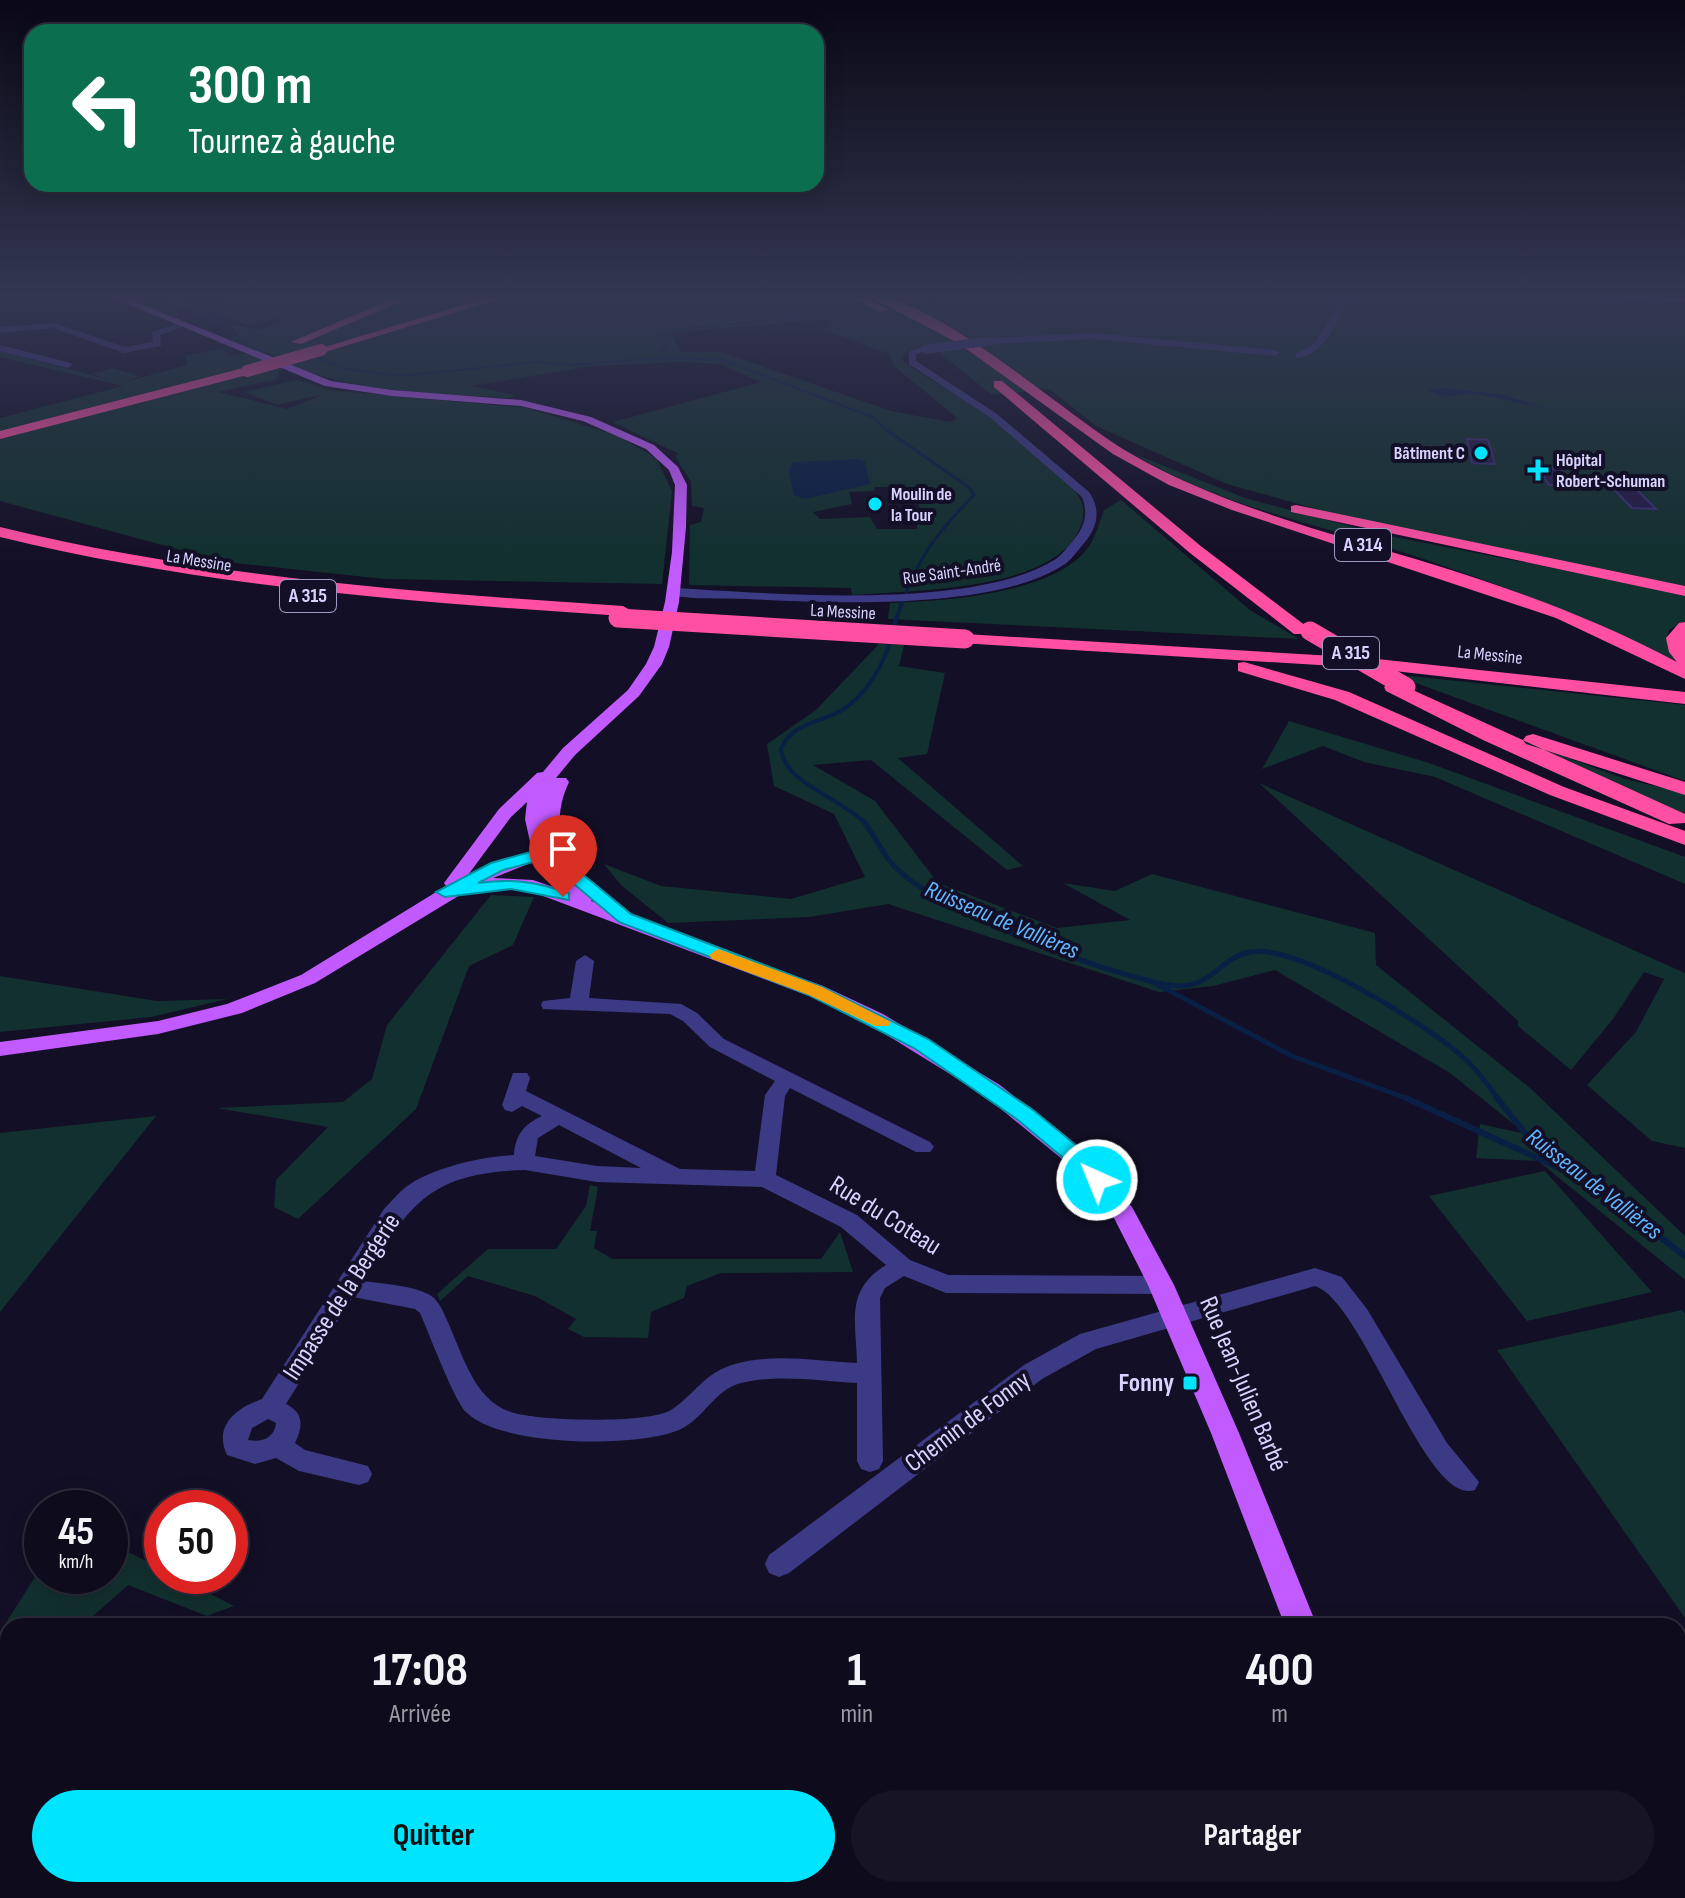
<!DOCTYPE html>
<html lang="fr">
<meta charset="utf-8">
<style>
:root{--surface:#0e0b1c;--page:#171425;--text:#f1f3f6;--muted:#9b9ba3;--line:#2e2b3b;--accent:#00e5ff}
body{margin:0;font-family:"Sofia Sans Condensed",sans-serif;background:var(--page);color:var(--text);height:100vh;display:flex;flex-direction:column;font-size:30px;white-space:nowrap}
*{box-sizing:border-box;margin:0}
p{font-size:26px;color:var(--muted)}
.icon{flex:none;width:44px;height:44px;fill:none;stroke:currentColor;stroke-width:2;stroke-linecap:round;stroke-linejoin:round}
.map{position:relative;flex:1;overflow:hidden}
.panel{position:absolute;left:0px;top:1618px;width:1686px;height:280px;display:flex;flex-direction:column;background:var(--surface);border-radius:24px 24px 0 0;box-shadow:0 4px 20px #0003,0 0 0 2px var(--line)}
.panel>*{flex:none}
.hud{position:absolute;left:24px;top:24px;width:800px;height:168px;border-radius:24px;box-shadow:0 4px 20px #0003,0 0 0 2px var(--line);background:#0b6e4f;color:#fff;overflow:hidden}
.speed{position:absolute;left:24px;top:1490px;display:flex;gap:16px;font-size:40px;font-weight:700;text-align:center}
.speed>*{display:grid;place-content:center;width:104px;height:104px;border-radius:50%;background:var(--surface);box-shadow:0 4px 20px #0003,0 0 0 2px var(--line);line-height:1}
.speed small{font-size:20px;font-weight:400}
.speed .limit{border:12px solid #d22;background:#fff;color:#111}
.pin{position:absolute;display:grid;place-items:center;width:68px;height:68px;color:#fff;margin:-82px -34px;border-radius:50% 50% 50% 0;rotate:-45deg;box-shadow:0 0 8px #0007}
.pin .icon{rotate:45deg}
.me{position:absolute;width:88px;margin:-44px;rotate:316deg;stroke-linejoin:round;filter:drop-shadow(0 0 6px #0008)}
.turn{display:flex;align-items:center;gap:28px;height:168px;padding:0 32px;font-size:36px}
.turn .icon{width:104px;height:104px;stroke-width:2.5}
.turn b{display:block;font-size:56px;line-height:68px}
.eta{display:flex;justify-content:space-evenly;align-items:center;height:136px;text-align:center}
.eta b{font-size:48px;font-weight:700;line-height:56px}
.cta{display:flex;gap:16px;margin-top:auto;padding:16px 32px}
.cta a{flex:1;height:92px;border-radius:48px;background:var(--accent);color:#111;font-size:32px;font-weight:700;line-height:92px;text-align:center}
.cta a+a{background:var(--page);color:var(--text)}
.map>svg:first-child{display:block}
.green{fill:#12302f;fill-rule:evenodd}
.water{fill:#0a1f44}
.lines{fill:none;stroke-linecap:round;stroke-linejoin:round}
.stream-far4{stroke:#0a1f44;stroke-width:2}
.stream-far3{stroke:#0a1f44;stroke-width:3}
.stream-far2{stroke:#0a1f44;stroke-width:4}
.stream-far1{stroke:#0a1f44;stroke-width:5}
.stream{stroke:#0a1f44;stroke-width:6}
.building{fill:#241b47;stroke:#3b2d73;stroke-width:2}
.minor{fill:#3d3a85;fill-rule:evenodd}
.major{fill:#c25bff;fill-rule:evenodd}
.highway{fill:#ff4fa3;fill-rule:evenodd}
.minor-bridge{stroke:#3d3a85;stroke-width:9}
.highway-bridge-far1{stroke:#ff4fa3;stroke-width:12}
.highway-bridge{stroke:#ff4fa3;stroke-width:19}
.route{fill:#00e5ff;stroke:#0095a6;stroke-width:2}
.slow{fill:#f59e0b}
.poi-dot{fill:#00e5ff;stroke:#130f26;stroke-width:3}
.labels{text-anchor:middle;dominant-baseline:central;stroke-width:8;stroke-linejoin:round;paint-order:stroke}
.far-poi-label{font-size:18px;font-weight:bold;fill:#d9d4ff;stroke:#130f26;text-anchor:start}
.far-street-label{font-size:18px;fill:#d9d4ff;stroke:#130f26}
.shield{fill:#130f26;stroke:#9e99be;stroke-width:2}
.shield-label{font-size:20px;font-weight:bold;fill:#d9d4ff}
.water-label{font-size:24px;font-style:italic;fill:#62b6ff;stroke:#130f26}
.near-street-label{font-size:26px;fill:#d9d4ff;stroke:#130f26}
.near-poi-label{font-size:26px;font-weight:bold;fill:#d9d4ff;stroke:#130f26;text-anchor:end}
</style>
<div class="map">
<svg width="1685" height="1898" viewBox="0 0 1685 1898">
<rect width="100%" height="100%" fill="#130f26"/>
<path class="green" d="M218,294H341L364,302L382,294L368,302L371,303L390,294H918L924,298L904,302L921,311L956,294H1685V586L1371,524L1227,484L1096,426L1049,389L992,395L929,344L909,350L900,358C918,375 942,384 962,398C999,422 1039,455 1071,487C1084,500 1087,513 1079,530C1051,592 910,590 852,595L851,588L689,585L690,525L701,522L704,508L692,506L691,482L675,456L679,454L613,422L761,382L719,364L680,362L592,366L470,386L516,395L509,398C432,393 359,393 287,364L278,372L277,379L218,392L287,409L325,394L277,405L244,392L297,380L329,390L527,408L616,435L656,458L672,491L662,584L384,579L225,562L0,501V418L123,386L0,357V351L113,381L93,374L112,368L140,376L125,382L184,366L187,364L185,356L222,349L233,356L258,351L230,340L238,334L228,323L258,330L285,321L278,318L247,325L204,309L234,302ZM828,319L833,326L821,329L889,354L894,366L957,418L950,422L891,411L721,352H681L672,335L679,332ZM875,487H910L927,522L917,523V529H877L870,517L820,519L813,512L852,504L849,492L874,491Z
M1134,454L1245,498L1379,534L1685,594V621L1669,630L1667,637L1678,662C1584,615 1489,580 1390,548C1304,521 1211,502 1134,454Z
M1121,500L1250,610L1299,639L888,619L890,603C944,601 1041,595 1082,555C1093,544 1099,525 1104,510Z
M879,644L904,645L899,666L945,673L927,754L898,758L1023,866L1007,870L871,760L813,765L875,801L938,883L1057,928L1130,920L1063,883L1115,891L1152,874L1375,933L1376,965L1530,1088L1685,1236V1280L1538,1161L1476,1158L1480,1124L1526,1134L1450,1073L1275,970L1213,986L1159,992L888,904L809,917L668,923L621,885L604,864L661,886L791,899L865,877L834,814L774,786L767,744L816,710Z
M1391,674L1685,705V781Z
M1289,721L1429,763L1685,857V884L1435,777L1364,762L1323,746L1262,769Z
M1500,733L1625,779L1685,793V815Z
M1259,783L1685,973V1148L1652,1141L1587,1085L1636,1032L1664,979L1644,972L1613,1019L1571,1070L1518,1026V1021Z
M491,895L534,897L513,945L469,966L416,1109L298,1219L274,1207L276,1180L328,1127L217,1108L343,1102L372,1079L387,1025Z
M0,976L157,1001L227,999L151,1017L0,1032Z
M156,1116L0,1312V1133Z
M1545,1171L1652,1292L1527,1321L1429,1196Z
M590,1185L598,1187L590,1231H597L594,1248L612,1259H821L840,1232L853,1272L721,1273L687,1286L684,1298L651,1312L648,1338L584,1337L568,1329L576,1319L535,1296L468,1276L440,1301L437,1294L488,1249H556L586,1206Z
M1682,1310L1685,1314V1618L1497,1350Z
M110,1543L162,1569V1576H175L234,1606L207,1616L128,1585L82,1626H8V1693L0,1700V1632L42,1566V1576H110Z"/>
<path class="water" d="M1445,388L1504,395L1549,409L1473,393L1444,397L1427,390Z
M860,459L865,462L870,484L805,499L794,495L789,472L793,462Z"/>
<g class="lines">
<path class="stream-far4" d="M162,294L220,323L240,341L276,357L282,355
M915,301L932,294
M855,312L681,329L663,335L665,347L658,353L662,358L723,360L872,417L888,431
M311,356L346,369L401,376L537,362L570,365L662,358"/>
<path class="stream-far3" d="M885,429L970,488L974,495C939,531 918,556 902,604"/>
<path class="stream-far2" d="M893,629L902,602
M865,823C841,798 784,783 781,749C792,722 819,724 842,710C866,695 883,666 891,639"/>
<path class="stream-far1" d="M863,821C876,836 883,857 898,870C947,915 1103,973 1169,985C1211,992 1218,958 1250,952C1298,943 1428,1026 1464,1058C1478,1070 1488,1086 1499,1100
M1151,981L1292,1056L1411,1100"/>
<path class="stream" d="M1406,1098L1581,1178
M1497,1098L1525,1133L1685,1256"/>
</g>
<path class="building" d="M1467,439L1488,440L1495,464L1472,463Z
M1538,468L1561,469L1573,487L1549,485Z
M1604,479L1627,480L1656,509L1632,508Z"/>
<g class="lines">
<path class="minor" d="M1344,294H1352C1339,316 1325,357 1296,358V354L1315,343Z
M182,322L185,326L160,335L161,346L124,353L53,328L0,333V327L54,323L125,347L153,342L152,332Z
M1093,333L1275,350L1279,353L1275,356L1093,339L991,344L987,341L991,338Z
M0,345L71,363L72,365L68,368L0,351Z
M926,346L930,349L916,354V361L997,414L1089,492C1101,509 1098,526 1085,542C1079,549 1072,559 1065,564C995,611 830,603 748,599C722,598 694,600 669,595V589L673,588C772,593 971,612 1056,559C1062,555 1067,547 1072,542C1084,528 1089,515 1082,497L991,418L909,364V351Z
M585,955L594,961L589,998L681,1004L697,1013L724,1039L930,1142L934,1147L930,1152H916L790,1088L785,1096L776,1175L857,1215L910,1260L948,1275L1161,1276L1169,1279L1173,1285L1169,1291L1161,1294L946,1293L904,1276L885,1288L880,1298L883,1461L879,1469L870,1472L861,1469L857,1461V1383C819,1381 778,1374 741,1383C714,1390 704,1419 679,1430C636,1448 500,1447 466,1412C454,1400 429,1333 420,1313L415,1309L353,1297L286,1404C304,1413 303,1426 295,1443L305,1450L368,1466L372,1474L368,1482L359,1485L299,1471L276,1458L255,1464L227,1455C213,1425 237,1408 262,1399L384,1209C391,1202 398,1193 406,1187C430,1168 484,1156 514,1155C515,1136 524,1124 542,1116L522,1106L512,1112L505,1110L502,1105L513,1073H527L530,1078L526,1091L680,1169L755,1171L765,1095L775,1081L710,1047L683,1021L670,1014L543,1009L541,1005L543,1001L570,998L576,961ZM559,1125L641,1168L597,1166L535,1156L538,1138ZM525,1170L597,1182L762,1187L841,1227L886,1265C845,1290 856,1321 857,1363C817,1361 773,1353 735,1364C703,1373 696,1394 671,1410C648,1424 543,1421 514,1413C474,1403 462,1352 446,1318C442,1309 438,1299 428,1294C410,1285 383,1284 363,1281C410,1204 428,1173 525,1170ZM268,1419L276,1423C275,1438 261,1443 248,1440L252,1428Z
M1315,1268L1342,1277L1367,1309L1447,1443L1479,1482L1475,1490C1426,1508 1364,1302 1315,1286L1096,1349L1042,1379L789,1573L779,1577L769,1573L765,1564L769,1555L1024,1365L1080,1334Z"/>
<path class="major" d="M104,294H116L331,381L392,390L521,400L591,417L654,445L678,467L687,485L686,527L679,602L669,647L662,664L639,696L575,755L556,778H566L569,782C556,810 557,834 571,861L561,866L591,893L594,897L591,901L823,986L883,1014L1000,1085L1089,1156L1132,1207L1174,1285L1239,1433L1317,1626H1285L1211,1433L1148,1285L1114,1218L1073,1168L984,1095L869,1024L809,996L530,891L494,889L460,895L315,983L242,1013L158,1034L0,1056V1042L158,1021L227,1004L301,975L446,886L444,883L499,809L537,773L543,772L563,748L628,690L646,664L654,647L665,602L672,552L675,485L669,470L646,449L583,421L521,406L392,396L325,386ZM527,802L525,819L532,851L468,875L511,817ZM538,860L565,891L533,880L493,878Z
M1574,294L1685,296V302L1578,297Z
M1383,1890H1419L1422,1898H1386Z"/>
<path class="highway" d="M404,294H419L301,344L291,342Z
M499,294H516L325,352L315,350Z
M843,294H857L889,310L880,312Z
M865,294C933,294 1065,415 1128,452C1222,507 1332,533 1435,565C1519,591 1599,621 1677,662L1669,652L1666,638L1679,623L1685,622V679L1556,618L1232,510L1169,485L1113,454L958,343Z
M247,367L251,368V374L0,439V431Z
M994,381H1002L1202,547L1306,626V634H1294L1190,553L994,387Z
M1296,505L1685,586V596L1291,512V506Z
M0,527C205,577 413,592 623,606L632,611L623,616C413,602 205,587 0,537Z
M965,634L1368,658L1685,692V704L1368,668L959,643V635Z
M1244,662L1349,692L1564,787L1685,831V845L1550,795L1335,700L1238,671V663Z
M1393,681L1685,814V823L1669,824L1483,740L1386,691L1384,687Z
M1533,734L1685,782V795L1526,744L1523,740L1526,736Z"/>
<path class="minor-bridge" d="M926,349L991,341"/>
<path class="highway-bridge-far1" d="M247,371L321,350"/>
<path class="highway-bridge" d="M618,618L965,639
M1310,631L1406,687"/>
</g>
<linearGradient id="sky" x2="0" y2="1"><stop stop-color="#0a0815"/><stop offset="0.53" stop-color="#333752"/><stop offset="1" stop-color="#333752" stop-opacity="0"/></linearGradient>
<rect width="1685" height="560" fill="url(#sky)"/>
<path class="route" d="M555,845L561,847L580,872L631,914L822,987L928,1039L1033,1110L1089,1156L1108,1180L1105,1186H1089L1074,1167L1018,1120L914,1048L809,995L619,922L568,879L552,857L503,870L478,883C512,878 536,882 569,893V900L511,889L445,897L436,892L491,863Z"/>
<path class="slow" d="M718,949L822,987L891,1022L888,1026H875L809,995L712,959L709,955Z"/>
<g class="poi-dot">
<circle cx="1481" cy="453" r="8"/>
<path d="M1534 458h8v8h8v8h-8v8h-8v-8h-8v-8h8z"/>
<circle cx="875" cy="504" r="8"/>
<rect x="1182" y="1375" width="16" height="16" rx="4"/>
</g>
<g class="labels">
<g class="far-poi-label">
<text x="1465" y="453" text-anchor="end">Bâtiment C</text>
<text x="1556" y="460">Hôpital<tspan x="1556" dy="21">Robert-Schuman</tspan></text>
<text x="891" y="494">Moulin de<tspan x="891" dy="21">la Tour</tspan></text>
</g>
<g class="far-street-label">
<text transform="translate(199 561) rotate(9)">La Messine</text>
<text transform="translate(952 572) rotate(-8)">Rue Saint-André</text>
<text transform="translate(843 612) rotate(3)">La Messine</text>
<text transform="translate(1490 655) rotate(6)">La Messine</text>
</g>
<g class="shield">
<rect x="1335" y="529" width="56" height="32" rx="6"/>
<rect x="280" y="580" width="56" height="32" rx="6"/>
<rect x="1323" y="637" width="56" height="32" rx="6"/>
</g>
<g class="shield-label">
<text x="1363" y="545">A 314</text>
<text x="308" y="596">A 315</text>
<text x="1351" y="653">A 315</text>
</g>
<g class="water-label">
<text transform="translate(1002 920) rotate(23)">Ruisseau de Vallières</text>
<text transform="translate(1594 1184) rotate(38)">Ruisseau de Vallières</text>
</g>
<g class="near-street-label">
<text transform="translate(885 1216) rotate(32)">Rue du Coteau</text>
<text transform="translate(342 1297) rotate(-57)">Impasse de la Bergerie</text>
<text transform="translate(1243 1384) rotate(67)">Rue Jean-Julien Barbé</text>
<text transform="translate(968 1422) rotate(-37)">Chemin de Fonny</text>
</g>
<g class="near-poi-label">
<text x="1174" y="1383">Fonny</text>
</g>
</g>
</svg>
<div class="speed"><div>45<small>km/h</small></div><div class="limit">50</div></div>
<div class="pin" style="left:563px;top:897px;background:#d93025"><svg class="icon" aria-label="arrive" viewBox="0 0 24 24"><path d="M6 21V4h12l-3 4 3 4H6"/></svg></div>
<svg class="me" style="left:1097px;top:1180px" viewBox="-20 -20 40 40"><circle r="17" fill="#00e5ff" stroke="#fff" stroke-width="3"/><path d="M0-11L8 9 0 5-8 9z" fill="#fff"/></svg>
<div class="hud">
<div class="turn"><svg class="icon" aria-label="left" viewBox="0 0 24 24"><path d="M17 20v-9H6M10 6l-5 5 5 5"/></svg><div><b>300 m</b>Tournez à gauche</div></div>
</div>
<section class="panel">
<div class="eta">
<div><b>17:08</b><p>Arrivée</p></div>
<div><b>1</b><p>min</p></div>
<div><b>400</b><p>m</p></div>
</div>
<div class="cta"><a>Quitter</a><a>Partager</a></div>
</section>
</div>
